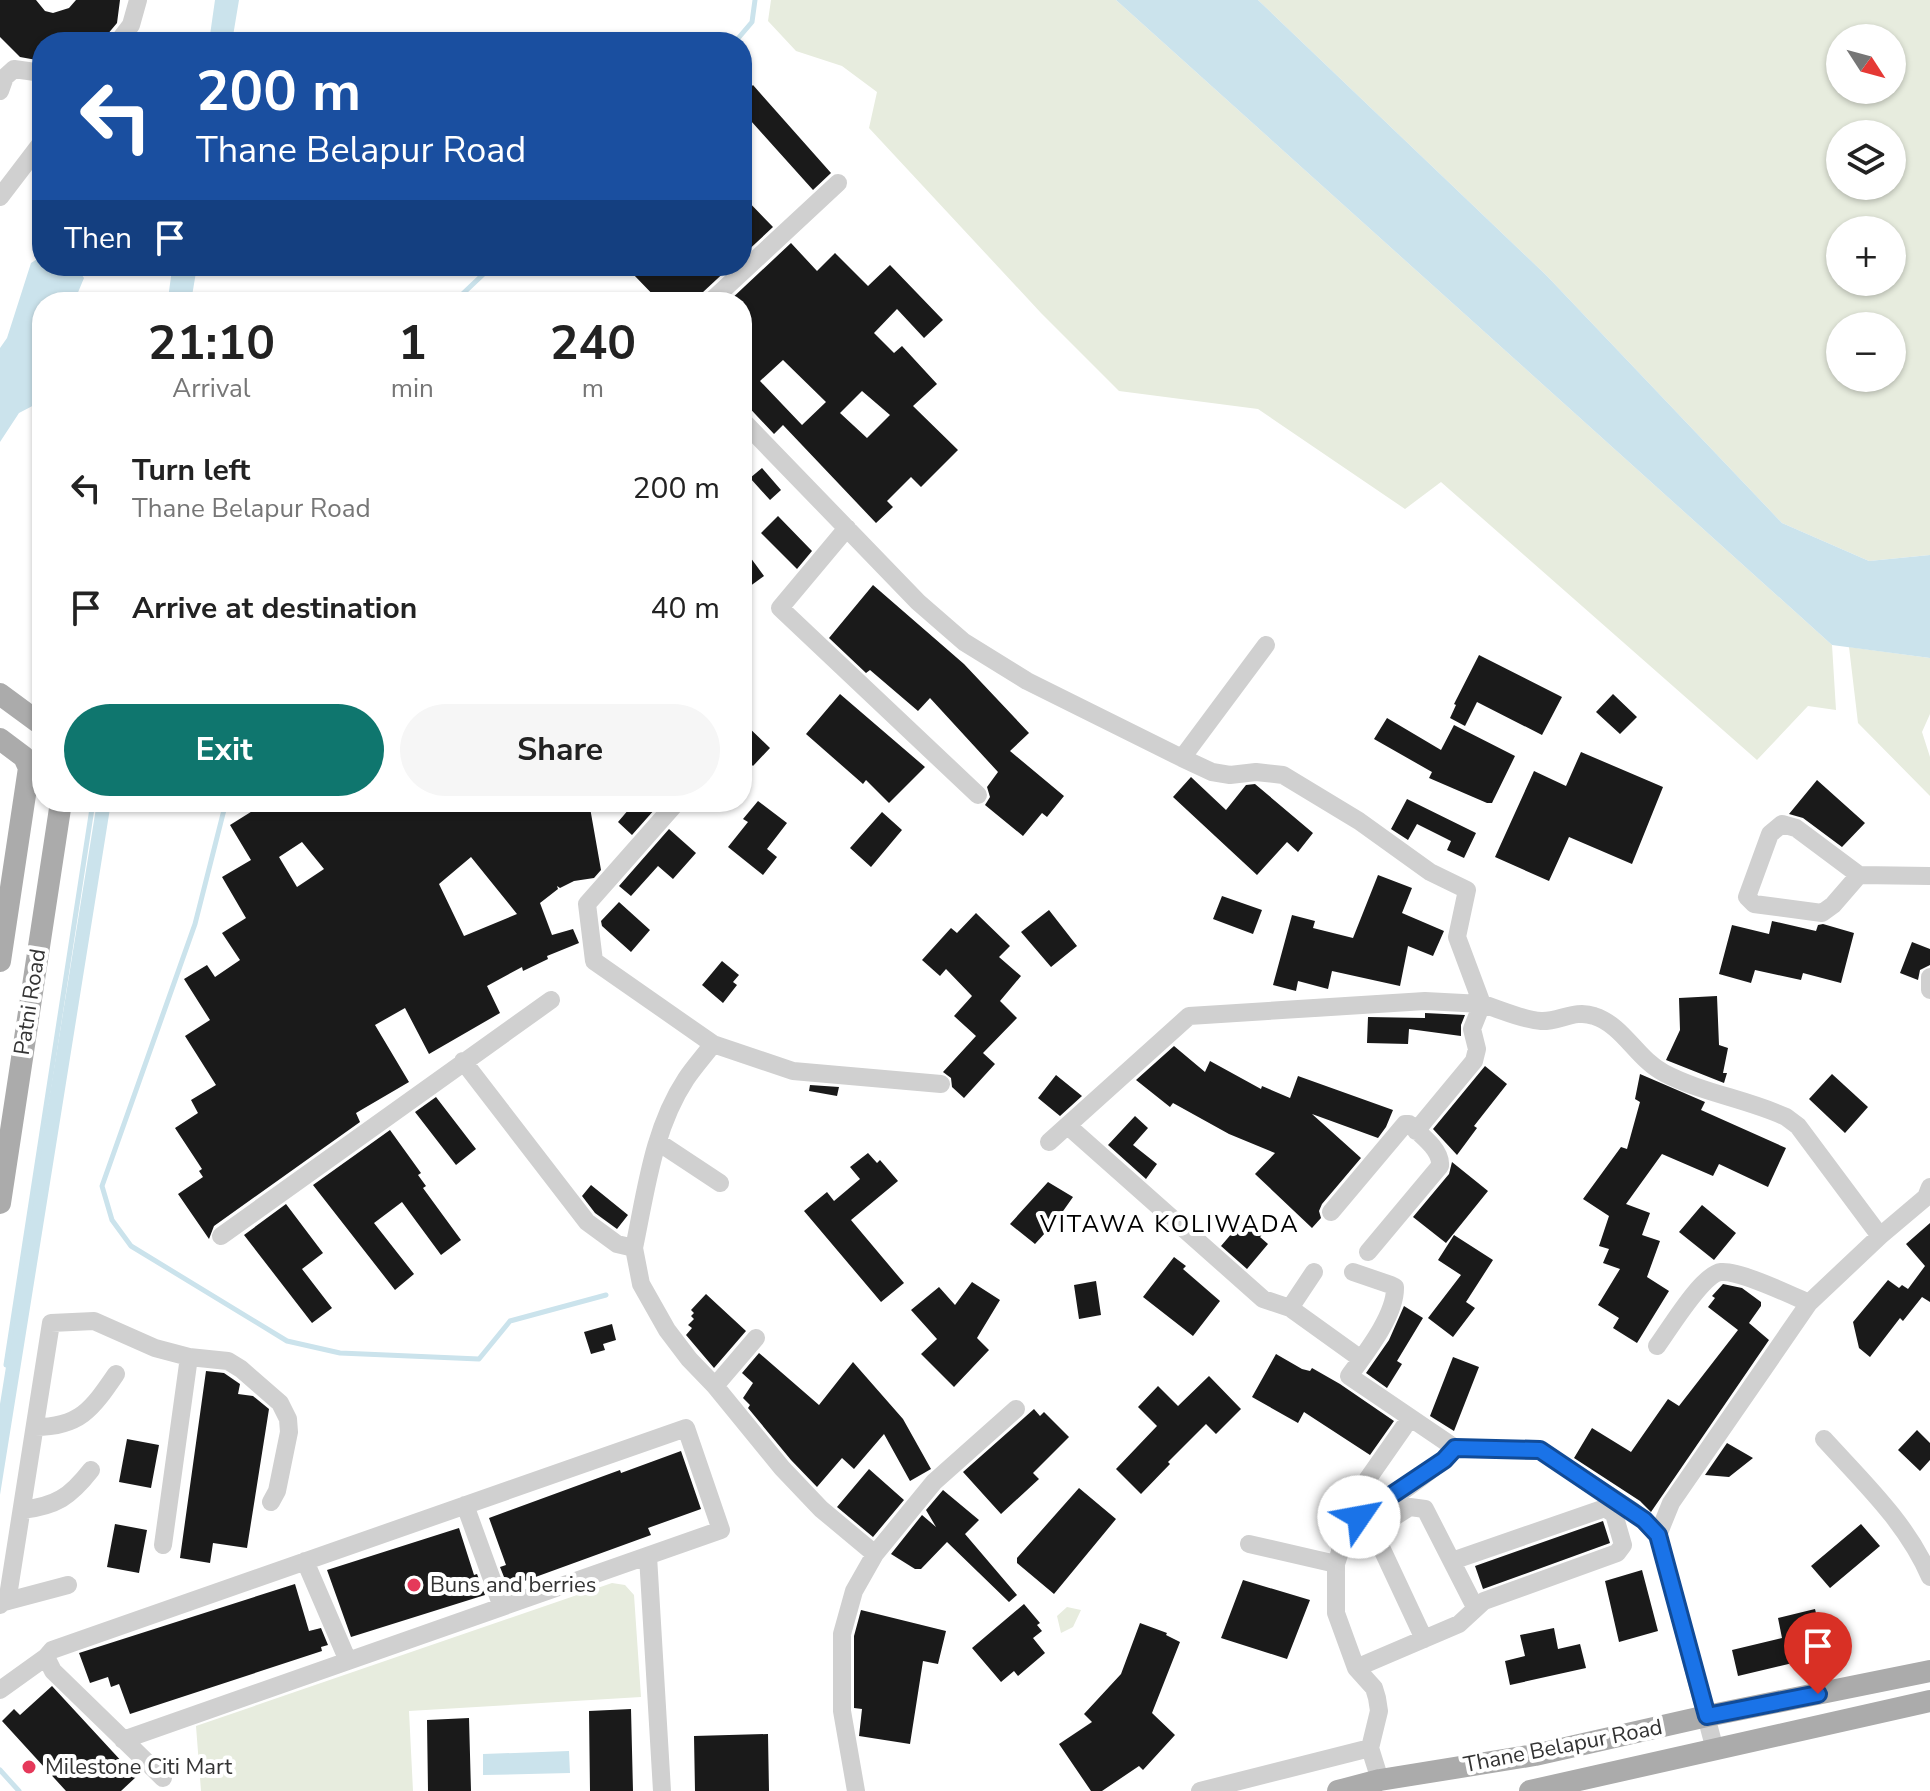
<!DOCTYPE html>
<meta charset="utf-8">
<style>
:root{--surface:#fff;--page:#f6f6f6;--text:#222;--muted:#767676;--accent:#0f766e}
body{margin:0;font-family:"Nunito Sans",sans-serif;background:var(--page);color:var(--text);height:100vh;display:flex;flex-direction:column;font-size:30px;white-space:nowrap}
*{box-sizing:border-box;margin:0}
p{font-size:26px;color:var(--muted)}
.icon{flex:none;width:44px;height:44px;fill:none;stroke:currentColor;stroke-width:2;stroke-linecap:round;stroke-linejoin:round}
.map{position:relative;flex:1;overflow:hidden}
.details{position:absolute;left:32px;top:292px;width:720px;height:520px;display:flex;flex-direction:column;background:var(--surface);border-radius:32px;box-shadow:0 2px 6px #0004}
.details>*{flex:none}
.banner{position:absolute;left:32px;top:32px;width:720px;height:244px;border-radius:32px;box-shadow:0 2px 6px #0004;background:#1a4fa0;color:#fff;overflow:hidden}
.needle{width:52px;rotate:126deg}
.buttons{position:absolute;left:1826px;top:24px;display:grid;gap:16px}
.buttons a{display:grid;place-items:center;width:80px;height:80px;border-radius:50%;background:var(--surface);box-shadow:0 2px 6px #0004;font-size:40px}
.pin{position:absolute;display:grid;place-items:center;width:68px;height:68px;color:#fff;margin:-82px -34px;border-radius:50% 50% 50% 0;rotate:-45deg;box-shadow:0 0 8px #0007}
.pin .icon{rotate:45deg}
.me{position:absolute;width:88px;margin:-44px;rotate:57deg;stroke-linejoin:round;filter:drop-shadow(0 0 6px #0008)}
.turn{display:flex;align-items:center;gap:28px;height:168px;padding:0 32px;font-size:36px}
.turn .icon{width:104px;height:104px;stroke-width:2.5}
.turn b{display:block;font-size:56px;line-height:68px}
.then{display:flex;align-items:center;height:76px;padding:0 32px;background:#0003;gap:16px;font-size:30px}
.eta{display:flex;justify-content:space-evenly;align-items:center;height:136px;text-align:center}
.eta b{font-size:48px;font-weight:700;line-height:56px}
.button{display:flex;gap:16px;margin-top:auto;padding:16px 32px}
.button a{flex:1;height:92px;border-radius:48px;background:var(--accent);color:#fff;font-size:32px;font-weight:700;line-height:92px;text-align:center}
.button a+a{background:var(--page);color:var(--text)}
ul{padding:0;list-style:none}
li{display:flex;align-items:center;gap:24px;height:120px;padding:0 32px}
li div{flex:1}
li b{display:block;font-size:30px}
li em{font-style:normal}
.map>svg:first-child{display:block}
.green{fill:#e7ecde;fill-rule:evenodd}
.water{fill:#cbe3ec}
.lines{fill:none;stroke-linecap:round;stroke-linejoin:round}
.stream{stroke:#cbe3ec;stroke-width:5}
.building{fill:#1a1a1a;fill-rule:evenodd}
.minor{stroke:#d0d0d0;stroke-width:18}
.major{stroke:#ababab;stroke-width:22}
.route-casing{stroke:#114b97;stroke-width:20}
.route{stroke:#1a73e8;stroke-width:14}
.poi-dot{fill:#e5395a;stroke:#fff;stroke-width:3}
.labels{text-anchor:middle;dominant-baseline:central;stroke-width:8;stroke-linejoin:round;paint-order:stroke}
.street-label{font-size:22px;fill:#333;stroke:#fff}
.poi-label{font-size:22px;fill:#333;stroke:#fff;text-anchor:start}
.neighbourhood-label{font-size:24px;letter-spacing:2px;fill:#000;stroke:#fff}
</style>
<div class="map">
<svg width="1930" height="1791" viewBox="0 0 1930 1791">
<rect width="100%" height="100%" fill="#fff"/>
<path class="green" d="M771,0H1116L1832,645L1836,710L1808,706L1757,760L1441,482L1405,509L1258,409L1119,391L1041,313L869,128L877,92L842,66L796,51L768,21Z
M1258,0H1930V555L1869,561L1782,523L1547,276ZM1840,38H1892V90H1840ZM1840,134H1892V186H1840ZM1840,230H1892V282H1840ZM1840,326H1892V378H1840Z
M1849,647L1930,658V714L1922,732L1930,757V796L1858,723Z
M612,1583L625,1585L634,1595L641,1697L409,1711L413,1791H201L196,1726Z
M1067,1607L1081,1610L1073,1627L1061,1633L1057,1616Z"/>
<path class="water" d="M215,0H239L232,42H209Z
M1116,0H1258L1547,276L1782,523L1869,561L1930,555V658L1832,645Z
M42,256V266H75L84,278L74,302H42V401L19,413L0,442V348L7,338L31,263Z
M177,266H197L191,302H171Z
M97,802H111L0,1495V1404Z
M569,1751L570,1773L483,1775V1754Z"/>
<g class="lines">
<path class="stream" d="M735,42L752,22L755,0
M170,302L175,266
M454,302L492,266
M226,802L195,924L102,1186L112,1220L131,1246L287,1341L340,1353L479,1359L510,1321L606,1295
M6,1365L93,802
M0,1770L19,1791"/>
</g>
<path class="building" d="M0,0H36L45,11L53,13L69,8L76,0H120L117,23L101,42H42V61L20,57L0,37Z
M753,85L831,173L813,190L742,111V95Z
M742,195L773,227L742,256Z
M791,243L817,271L835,253L868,286L890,265L943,320L924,338L897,309L874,333L894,353L902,346L937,384L913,406L958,450L921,487L911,477L887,501L893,507L876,523L783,425L774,434L742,400V302H728ZM783,360L826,402L802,425L760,381ZM862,391L890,415L867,438L840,413Z
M639,266H731L702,293L698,302H660L632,273Z
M762,468L781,490L770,500L750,478Z
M778,516L812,551L797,569L761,533Z
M742,546L764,576L742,592Z
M873,585L964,664L1029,733L1010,751L1064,796L1047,817L1042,813L1023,836L985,805L990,797L987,787L998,772L930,698L918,711L870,670L866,673L829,638Z
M1479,655L1562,697L1542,735L1477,702L1465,726L1450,718L1456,705L1454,704Z
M840,694L925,767L889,803L866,780L863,784L806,734Z
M1613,694L1637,717L1620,734L1596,712Z
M1387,718L1441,750L1454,725L1515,756L1492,803H1487L1429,778L1432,772L1374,739Z
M742,721L770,748L753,766L742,755Z
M1581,752L1663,787L1632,864L1569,837L1549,881L1495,857L1534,771L1566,786Z
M1191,777L1226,810L1246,785L1255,784L1313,833L1298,852L1287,842L1257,875L1173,797Z
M1817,780L1865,823L1842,847L1803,818L1789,814Z
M1407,799L1476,833L1464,858L1447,850L1451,841L1417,824L1408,840L1391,829Z
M758,801L787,823L767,849L777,857L763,875L728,847L748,822L743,819Z
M261,802H589L601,870L594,878L574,881L560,888L557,886L558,889L540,903L552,935L573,929L579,943L547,956L548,959L523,971L522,967L487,986L500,1013L429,1054L405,1008L375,1025L409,1082L356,1113L360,1122L214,1226L209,1239L178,1194L203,1177L199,1171L202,1169L175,1128L198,1113L191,1100L216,1085L185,1036L210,1020L184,979L207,965L215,977L240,960L222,933L246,918L222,877L251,860L230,825L254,810L252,808ZM302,842L324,869L297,887L279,857ZM471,857L517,914L464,936L439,884Z
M635,802H647L655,809L632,835L618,822Z
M882,812L902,830L871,867L850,848Z
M669,829L696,853L673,879L658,866L631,896L619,886Z
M1378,875L1412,888L1402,913L1444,931L1433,956L1408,946L1400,986L1332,971L1328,989L1298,981L1296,991L1273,985L1292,915L1315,921L1313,928L1353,938Z
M1222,896L1262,910L1253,934L1213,919Z
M619,902L650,930L631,952L602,926L601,921Z
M1049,910L1077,946L1051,967L1021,932Z
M976,913L1010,946L999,957L1021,976L1000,1001L1017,1018L983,1053L995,1064L964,1098L952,1087L951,1078L943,1072L976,1036L954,1016L972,996L946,969L940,976L922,960L951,928L957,933Z
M1772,921L1816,931L1818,925L1823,924L1854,933L1841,983L1803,973L1801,980L1755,970L1751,983L1719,974L1732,925L1769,934Z
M1912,942L1930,949V965L1920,970L1918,980L1900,973Z
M722,961L739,975L733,982L737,985L723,1003L702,985Z
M1717,996L1719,1045L1728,1048L1723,1073H1727L1724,1083L1666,1060L1680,1030L1679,998Z
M1425,1013L1465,1015L1461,1025V1036L1409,1029L1408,1044L1367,1043L1368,1017L1425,1018Z
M1174,1046L1205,1072L1210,1061L1261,1089L1262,1086L1290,1098L1298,1076L1393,1110L1386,1127L1378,1138L1312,1114L1361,1158L1322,1204L1319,1211L1321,1218L1312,1228L1255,1174L1275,1153L1229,1134L1173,1103L1170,1107L1136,1080Z
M1485,1066L1507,1084L1474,1126L1477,1128L1457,1155L1433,1129Z
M1640,1074L1705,1102L1701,1110L1786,1148L1768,1187L1719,1164L1713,1176L1662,1154L1626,1204L1650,1213L1642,1235L1660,1241L1647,1277L1669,1291L1637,1343L1613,1328L1619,1318L1598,1305L1620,1269L1603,1263L1609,1249L1599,1246L1609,1216L1583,1199L1621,1147L1627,1149L1640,1102L1635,1099Z
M1832,1074L1868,1107L1845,1133L1809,1099Z
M1056,1075L1082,1096L1060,1116L1038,1098Z
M810,1085L839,1087L837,1096L809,1091Z
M436,1097L476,1149L456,1165L415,1112Z
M1135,1116L1148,1128L1133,1145L1157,1164L1146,1179L1108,1145Z
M390,1130L421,1173L418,1175L426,1186L423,1188L461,1240L441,1255L402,1202L374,1223L414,1274L395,1290L313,1185Z
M868,1153L877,1163L880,1160L898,1181L851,1220L904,1283L881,1302L804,1211L827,1192L834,1201L860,1179L850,1167Z
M1452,1162L1488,1191L1446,1243L1413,1217L1449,1174Z
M1048,1182L1073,1197L1056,1221L1035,1244L1010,1224Z
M591,1185L628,1215L617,1229L595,1213L582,1196Z
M286,1204L323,1253L302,1269L332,1308L312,1323L244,1235Z
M1702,1205L1736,1233L1714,1260L1679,1232Z
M1244,1219L1262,1235L1260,1237L1268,1244L1247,1269L1221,1246Z
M1930,1223V1302L1922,1297L1903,1321L1900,1318L1870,1357L1859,1348L1853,1322L1888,1280L1899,1288L1902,1285L1908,1289L1925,1266L1906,1244Z
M1454,1235L1493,1260L1466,1302L1475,1308L1453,1337L1428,1318L1461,1275L1438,1260Z
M1174,1257L1186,1266L1183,1269L1220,1301L1193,1336L1143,1297Z
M1096,1281L1101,1315L1079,1319L1074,1285Z
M972,1282L1000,1300L977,1338L989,1350L954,1387L921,1354L937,1339L911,1310L939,1287L955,1305Z
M1723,1284L1742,1288L1761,1302V1306L1749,1323L1769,1340L1651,1512L1640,1501L1574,1458L1592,1428L1631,1452L1668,1399L1679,1406L1738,1330L1708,1307L1715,1298L1712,1296Z
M706,1294L746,1331L714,1368L686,1335L692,1328L688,1325L694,1319L691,1316L694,1313L691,1310Z
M1404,1306L1423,1318L1397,1361L1402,1364L1387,1388L1366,1373L1389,1340Z
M612,1324L616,1340L603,1344L605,1350L591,1354L584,1332Z
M759,1353L819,1405L853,1362L903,1419L931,1469L910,1481L884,1434L854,1469L842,1458L817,1487L791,1460L748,1408L750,1405L743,1398L753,1383L742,1373Z
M1276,1354L1302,1369L1310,1371L1312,1368L1340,1384L1394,1421L1370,1455L1304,1412L1298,1423L1252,1397Z
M1453,1357L1479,1367L1454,1431L1430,1416Z
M206,1371L224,1373L240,1384L238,1394L253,1396L269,1409L247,1548L213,1543L210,1563L180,1558Z
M1209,1376L1241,1409L1216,1434L1206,1424L1168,1462L1170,1464L1141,1494L1116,1469L1157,1426L1138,1407L1158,1386L1178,1406Z
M1034,1409L1040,1416L1044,1412L1069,1437L1033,1473L1039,1479L1001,1514L963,1472Z
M1917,1430L1930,1443V1460L1920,1471L1898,1450Z
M127,1439L159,1445L151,1488L119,1482Z
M1727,1443L1753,1458L1729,1477L1705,1475Z
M681,1451L701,1509L648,1528L651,1535L508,1587L500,1567L506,1565L489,1518L620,1470L621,1473Z
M869,1469L904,1500L873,1537L837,1507Z
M1079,1488L1116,1519L1054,1594L1017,1563V1558Z
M943,1490L979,1520L965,1534L1017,1595L1009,1602L947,1542L921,1569H915L891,1554L922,1515L936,1527L926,1510Z
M1603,1521L1610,1543L1483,1589L1475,1566Z
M115,1524L147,1530L139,1573L107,1567Z
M1861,1524L1880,1546L1830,1588L1811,1566Z
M459,1528L474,1575L477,1574L485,1595L351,1637L327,1570Z
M1642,1570L1658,1631L1619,1642L1605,1581Z
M1243,1580L1310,1600L1287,1659L1221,1638Z
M295,1584L309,1631L321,1628L328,1645L321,1647L322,1651L130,1714L119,1684L111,1687L108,1677L90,1683L79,1653Z
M1024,1604L1040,1623L1037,1625L1042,1631L1033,1638L1045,1653L1018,1676L1014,1671L1001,1682L972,1648Z
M1815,1609L1822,1638L1839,1633L1843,1651L1738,1676L1732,1650L1782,1638L1778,1618Z
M861,1610L946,1631L938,1664L923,1661L910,1744L859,1736L862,1709L854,1708V1636Z
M1140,1623L1167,1633L1166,1635L1180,1642L1152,1713L1175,1735L1143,1770L1139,1766L1102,1791H1091L1059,1744L1092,1722L1084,1714L1121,1674Z
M1554,1628L1558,1649L1580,1644L1586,1668L1510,1685L1505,1661L1525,1656L1520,1635Z
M52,1686L136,1777L121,1791H66L2,1721L14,1709L20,1715Z
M631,1709L633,1791H590L589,1711Z
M469,1718L471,1791H428L427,1720Z
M768,1734L769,1791H695L694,1736Z"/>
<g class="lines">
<path class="minor" d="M118,42L131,25L138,0
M0,91L5,77L14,69L42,73
M0,197L42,142
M710,302L838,183
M742,420L918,602L964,642L1027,681L1182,758L1266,645
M847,528L780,608L978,795
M677,802L587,904L594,961L713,1044L793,1071L941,1084
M1859,875L1833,905L1822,913L1754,904L1747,897L1770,834L1782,824L1796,828L1859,875L1930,876
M1930,977V990
M463,1061L587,1222L617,1244L634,1248L641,1284L667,1330L689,1359L715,1386L782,1468L821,1509L875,1554
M1068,1126L1263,1299L1290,1308L1314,1272
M1416,1131L1474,1061L1477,1049L1472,1029L1482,1004C1500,1009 1522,1020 1541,1021C1559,1022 1575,1009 1594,1016C1623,1025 1637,1059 1664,1073C1702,1093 1747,1099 1786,1117L1798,1126L1880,1236
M658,1142L720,1183
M1049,1142L1189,1016L1425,1001L1482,1004L1457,937L1467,890L1430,872L1359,821L1283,775L1256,772L1230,775L1212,772L1182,758
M1331,1212L1405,1124H1409C1420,1134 1442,1150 1440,1166L1368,1252
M221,1236L551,1000
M634,1248C646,1191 653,1129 686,1079C694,1067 704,1056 713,1044
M1353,1272L1391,1285L1395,1287C1396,1315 1365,1354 1349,1376L1455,1448L1540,1450L1633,1511L1658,1535
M1290,1308L1361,1359
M1657,1346C1669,1330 1702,1274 1721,1272C1739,1270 1791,1295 1809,1303
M715,1386L756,1338
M35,1427C80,1427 92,1409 116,1374
M1824,1439C1863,1482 1907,1523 1930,1577
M465,1505L502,1607
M22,1510C56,1506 70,1497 91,1470
M1350,1521C1380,1509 1433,1472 1455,1448
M1373,1530L1424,1639
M1249,1544L1336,1564
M163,1545L189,1357
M1340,1551L1410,1507L1425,1509L1475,1607
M648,1556L662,1791
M305,1561L348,1661
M4,1602L68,1585
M0,1605L8,1596L51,1323L94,1321L155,1348L189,1357L228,1361L241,1369L280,1403L288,1419L289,1432L277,1491L271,1502
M46,1657L53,1671L163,1778
M1356,1668L1459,1624L1484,1601L1617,1553L1623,1545L1614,1514L1605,1508L1452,1561
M0,1690L46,1657L52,1650L686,1428L721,1530L123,1740
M1715,1750L1658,1535L1671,1503L1809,1303L1880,1236L1926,1197L1930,1187
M1380,1780L1370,1748L1379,1711L1377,1698L1374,1688L1356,1668L1336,1613V1564L1360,1490L1404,1427
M856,1791L842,1711V1634L854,1591L875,1554L934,1482L1016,1409
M1200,1791L1370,1748"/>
<path class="major" d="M0,694L42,725
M0,739L24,757L29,768L0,961
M0,1203L61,802
M1338,1791L1380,1780L1535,1755L1707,1716L1930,1671
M1530,1791L1930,1701"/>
</g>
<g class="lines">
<defs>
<path id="route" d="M1359,1517L1444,1460L1455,1448L1540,1450L1644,1520L1658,1535L1707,1716L1818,1694"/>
</defs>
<use href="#route" class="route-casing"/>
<use href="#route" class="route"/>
</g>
<g class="poi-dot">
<circle cx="414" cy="1585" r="8"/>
<circle cx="29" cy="1767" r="8"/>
</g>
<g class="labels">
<g class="street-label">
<text transform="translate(30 1002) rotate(-81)">Patni Road</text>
<text transform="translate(1563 1746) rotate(-11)">Thane Belapur Road</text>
</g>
<g class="poi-label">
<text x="430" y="1585">Buns and berries</text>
<text x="45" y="1767">Milestone Citi Mart</text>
</g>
<g class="neighbourhood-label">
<text x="1170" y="1224">VITAWA KOLIWADA</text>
</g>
</g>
</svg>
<div class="buttons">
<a><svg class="needle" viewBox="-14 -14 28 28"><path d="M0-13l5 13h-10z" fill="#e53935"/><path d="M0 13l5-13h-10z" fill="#767676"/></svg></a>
<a><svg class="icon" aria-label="layers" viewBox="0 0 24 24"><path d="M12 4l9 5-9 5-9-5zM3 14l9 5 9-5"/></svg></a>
<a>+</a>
<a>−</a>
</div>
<div class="pin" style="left:1818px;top:1694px;background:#d93025"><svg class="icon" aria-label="arrive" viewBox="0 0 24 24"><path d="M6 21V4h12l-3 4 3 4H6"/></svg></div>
<svg class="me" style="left:1359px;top:1517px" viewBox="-20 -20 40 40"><circle r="19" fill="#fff"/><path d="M0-13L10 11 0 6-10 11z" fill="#1a73e8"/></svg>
<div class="banner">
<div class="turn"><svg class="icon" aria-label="left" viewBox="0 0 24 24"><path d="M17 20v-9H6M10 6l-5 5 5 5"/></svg><div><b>200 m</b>Thane Belapur Road</div></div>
<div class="then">Then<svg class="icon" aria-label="arrive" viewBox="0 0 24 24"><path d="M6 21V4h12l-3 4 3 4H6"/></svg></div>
</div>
<section class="details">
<div class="eta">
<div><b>21:10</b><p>Arrival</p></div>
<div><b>1</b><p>min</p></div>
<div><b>240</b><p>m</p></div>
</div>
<ul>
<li><svg class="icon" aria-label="left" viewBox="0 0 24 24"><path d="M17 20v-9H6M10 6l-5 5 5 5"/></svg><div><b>Turn left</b><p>Thane Belapur Road</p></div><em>200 m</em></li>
<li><svg class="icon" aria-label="arrive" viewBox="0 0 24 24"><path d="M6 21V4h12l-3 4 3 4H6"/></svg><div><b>Arrive at destination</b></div><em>40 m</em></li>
</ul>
<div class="button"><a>Exit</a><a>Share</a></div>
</section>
</div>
